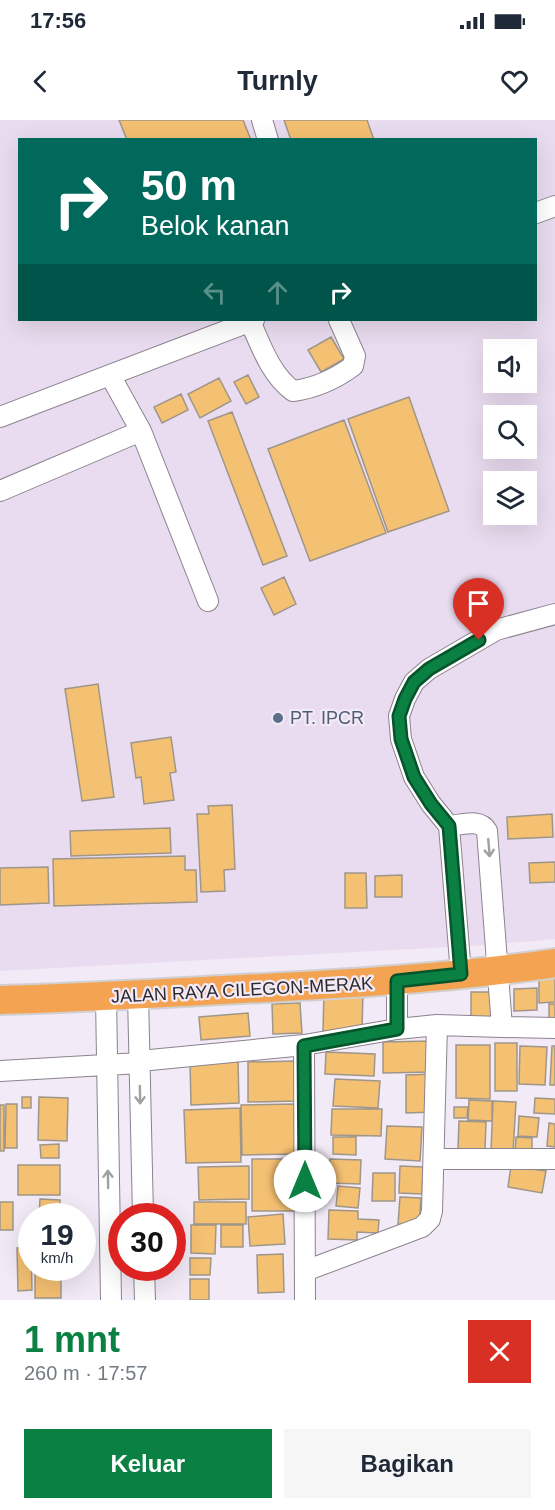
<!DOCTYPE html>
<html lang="id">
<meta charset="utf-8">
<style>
:root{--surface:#fff;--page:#f6f6f7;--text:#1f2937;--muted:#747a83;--accent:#0b8043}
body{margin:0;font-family:Helvetica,sans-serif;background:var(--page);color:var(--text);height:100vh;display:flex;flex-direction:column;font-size:22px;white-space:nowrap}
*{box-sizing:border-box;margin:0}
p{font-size:20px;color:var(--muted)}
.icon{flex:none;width:33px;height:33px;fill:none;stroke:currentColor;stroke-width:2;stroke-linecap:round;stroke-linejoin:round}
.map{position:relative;height:1180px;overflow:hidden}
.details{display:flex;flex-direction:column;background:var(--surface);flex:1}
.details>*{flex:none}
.top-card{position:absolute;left:18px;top:18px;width:519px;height:183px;border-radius:0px;box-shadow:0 6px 24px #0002;background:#00695c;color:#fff;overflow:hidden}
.buttons{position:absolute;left:483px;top:219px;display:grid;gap:12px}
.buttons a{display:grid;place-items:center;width:54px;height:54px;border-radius:0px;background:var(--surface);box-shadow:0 6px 24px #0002;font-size:30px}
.speed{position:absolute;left:18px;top:1083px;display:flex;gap:12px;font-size:30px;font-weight:700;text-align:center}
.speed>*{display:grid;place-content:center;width:78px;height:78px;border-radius:50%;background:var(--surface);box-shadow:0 6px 24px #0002;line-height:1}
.speed small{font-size:15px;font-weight:400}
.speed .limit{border:9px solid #d22;background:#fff;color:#111}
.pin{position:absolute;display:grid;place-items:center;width:51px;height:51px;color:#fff;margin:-62px -26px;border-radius:50% 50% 50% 0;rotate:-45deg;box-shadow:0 0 6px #0007}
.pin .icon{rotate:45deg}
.me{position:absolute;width:66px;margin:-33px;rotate:0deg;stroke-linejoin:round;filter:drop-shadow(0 0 4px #0008)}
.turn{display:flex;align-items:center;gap:21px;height:126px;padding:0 24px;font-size:27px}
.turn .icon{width:78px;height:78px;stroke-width:2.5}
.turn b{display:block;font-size:42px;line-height:51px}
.lanes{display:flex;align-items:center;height:57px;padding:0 24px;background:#0003;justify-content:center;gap:30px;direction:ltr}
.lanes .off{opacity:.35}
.round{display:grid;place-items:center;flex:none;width:63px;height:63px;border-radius:0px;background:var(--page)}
.headline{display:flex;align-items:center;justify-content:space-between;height:102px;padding:0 24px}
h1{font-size:36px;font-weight:700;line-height:45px;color:var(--accent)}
.button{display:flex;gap:12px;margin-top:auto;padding:12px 24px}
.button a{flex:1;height:69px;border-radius:0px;background:var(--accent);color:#fff;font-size:24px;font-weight:700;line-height:69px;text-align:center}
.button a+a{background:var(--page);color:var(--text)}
.status{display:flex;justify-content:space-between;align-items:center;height:42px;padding:0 30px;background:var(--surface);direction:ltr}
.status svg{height:16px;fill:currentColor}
header{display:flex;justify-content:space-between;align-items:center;height:78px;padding:0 24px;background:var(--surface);font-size:27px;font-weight:700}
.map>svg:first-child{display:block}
.built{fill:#eadcf0;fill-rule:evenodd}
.building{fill:#f4c072;stroke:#9f968a;stroke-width:1.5}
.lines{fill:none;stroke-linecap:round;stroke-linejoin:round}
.minor-casing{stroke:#8b838f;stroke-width:22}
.highway-casing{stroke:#d1d0d1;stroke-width:32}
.minor{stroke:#fff;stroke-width:20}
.highway{stroke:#f4a352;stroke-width:28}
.oneway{stroke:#a09fa1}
.route-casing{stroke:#07532c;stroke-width:15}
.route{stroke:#0b8043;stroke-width:10}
.service-dot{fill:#5c6f8a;stroke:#f3eaf7;stroke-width:2}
.labels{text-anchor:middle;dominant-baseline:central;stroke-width:4.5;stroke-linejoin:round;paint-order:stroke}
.service-label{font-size:18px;fill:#4e5e75;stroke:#f3eaf7;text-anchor:start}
.street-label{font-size:18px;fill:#2d2a2f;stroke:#f3eaf7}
</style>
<div class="status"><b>17:56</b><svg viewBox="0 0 49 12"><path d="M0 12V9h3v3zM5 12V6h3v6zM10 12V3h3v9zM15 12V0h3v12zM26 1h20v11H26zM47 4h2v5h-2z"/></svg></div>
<header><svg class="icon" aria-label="back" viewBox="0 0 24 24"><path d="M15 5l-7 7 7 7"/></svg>Turnly<svg class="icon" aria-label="heart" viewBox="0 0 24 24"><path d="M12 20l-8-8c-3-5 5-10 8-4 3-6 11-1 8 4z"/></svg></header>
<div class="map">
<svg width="555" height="1180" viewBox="0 0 555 1180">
<rect width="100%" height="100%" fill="#f3eaf7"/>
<path class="built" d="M0,0H555V819L488,825L0,851ZM20,20H536V200H20ZM494,230H526V262H494ZM494,296H526V328H494ZM494,362H526V394H494Z"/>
<path class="building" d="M119,0H243L251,20H127Z
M284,0H367L374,20H291Z
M331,217L344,239L321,252L308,230Z
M248,255L259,277L246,284L234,262Z
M219,258L231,281L200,298L188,274Z
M181,274L188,290L162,303L154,287Z
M409,277L449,391L388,412L348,299Z
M232,292L287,436L263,445L208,301Z
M344,300L386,413L310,441L268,329Z
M284,457L296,484L274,495L261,468Z
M98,564L114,677L82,681L65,569Z
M171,617L176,652L170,653L174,680L144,684L141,657L136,658L131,623Z
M232,685L235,749L224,750L225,771L201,772L197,694H209L208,686Z
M552,694L553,717L508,719L507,697Z
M170,708L171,733L71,736L70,711Z
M185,736V750H196L197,782L54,786L53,739Z
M555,742V762L530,763L529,743Z
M48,747L49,783L0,785V748Z
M345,753H366L367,788H345Z
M402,755V777H375V756Z
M539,857H555V882L539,883Z
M537,868V890L514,891V869Z
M324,870L363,871L362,912L323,911Z
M471,872H496V898H471Z
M300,883L302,913L273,914L272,884Z
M549,884H555V901H549Z
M248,893L250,916L201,920L199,897Z
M431,921V952L383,953V922Z
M495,923H517V971H495Z
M456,925H490V979L456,978Z
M520,926L547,927L545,965L519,964Z
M552,926H555V965H550Z
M326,932L375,934L374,956L325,954Z
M238,941L239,983L191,985L190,943Z
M298,941V981L248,982V942Z
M433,954L434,992L406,993V955Z
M335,959L380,961L378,988L333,986Z
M22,977H31V988H22Z
M39,977L68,978L67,1021L38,1020Z
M535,978L555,979V994L534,993Z
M469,980L492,981V1001L468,1000Z
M493,981L516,982L513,1032L491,1031Z
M6,984H17V1028H5Z
M294,984L295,1034L242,1035L241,985Z
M0,985H4V1031H0Z
M454,987H468L467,998H454Z
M240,988L241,1042L186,1043L184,990Z
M332,989H382L381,1016L331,1015Z
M519,996L539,998L537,1017L518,1016Z
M459,1001L486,1002L485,1030L458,1029Z
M549,1003L555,1004V1027L547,1026Z
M387,1006L422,1007L420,1041L385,1039Z
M333,1017H356V1035L333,1034Z
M516,1017L532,1018V1034L515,1033Z
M59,1024V1038H41L40,1025Z
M252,1039H296V1091H252Z
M330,1039L361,1040L360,1064L329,1063Z
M18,1045H60V1075H18Z
M249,1046V1079L199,1080L198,1047Z
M400,1046L423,1047L422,1074L399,1073Z
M511,1046L546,1051L542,1073L508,1067Z
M373,1053H395V1081H372Z
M338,1066L360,1068L358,1088L336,1086Z
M400,1077L421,1078L419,1106L398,1104Z
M40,1079L60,1080L59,1096L39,1094Z
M0,1082H13V1110H0Z
M194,1082H246V1104H194Z
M329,1090L358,1091V1099L379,1100L378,1113L357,1112V1120L328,1119Z
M283,1094L285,1124L250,1126L248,1097Z
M191,1105H216L215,1134L191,1133Z
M221,1105H243V1127H221Z
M181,1109V1126H174L173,1110Z
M31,1127L32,1170L18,1171L17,1128Z
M283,1134L284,1172L258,1173L257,1135Z
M190,1138H211L210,1155H190Z
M37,1148H62V1150H37Z
M35,1153H61V1178H35Z
M190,1159H209V1180H190Z"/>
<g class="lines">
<defs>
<path id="minor" d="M262,0L268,20
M536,93L555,86
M250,201C261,226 271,255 293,271C316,268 334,260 353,246L355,236L339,200
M110,255L141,311L208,481
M0,297L254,200
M0,371L141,311
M449,706C462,705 480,698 487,711L502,907L555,908
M461,854L449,706L431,684L414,657L401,619L399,596L405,579L414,562L429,549L496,510L555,494
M138,875L143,1096
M106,877L111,1180
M437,905L502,907
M304,925L397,909
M140,941L304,925L305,1180
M0,951L140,943
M434,1039H555
M144,1148L145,1180
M305,1151L422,1107L430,1099L432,1091L437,905L397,909V862"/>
<path id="highway" d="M0,880C81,878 161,873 242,869C346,864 451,858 555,843"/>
</defs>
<use href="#minor" class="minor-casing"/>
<use href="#highway" class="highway-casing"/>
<use href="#minor" class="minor"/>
<use href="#highway" class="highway"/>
</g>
<defs><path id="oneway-shaft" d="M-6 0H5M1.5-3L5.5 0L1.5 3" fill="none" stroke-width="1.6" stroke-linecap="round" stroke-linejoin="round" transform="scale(1.5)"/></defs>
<g class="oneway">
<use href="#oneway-shaft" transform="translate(489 728) rotate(85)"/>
<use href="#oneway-shaft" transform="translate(140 975) rotate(89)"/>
<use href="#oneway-shaft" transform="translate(108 1059) rotate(-91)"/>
</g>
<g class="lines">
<defs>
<path id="route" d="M305,1061L304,926L397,909V861L461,854L449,706L431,684L414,657L401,619L399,596L405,579L414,562L429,549L479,520"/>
</defs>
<use href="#route" class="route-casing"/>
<use href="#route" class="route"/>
</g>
<circle class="service-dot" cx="278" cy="598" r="6"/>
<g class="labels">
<g class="service-label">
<text x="290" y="598">PT. IPCR</text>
</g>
<g class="street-label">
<text transform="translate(242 870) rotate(-3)">JALAN RAYA CILEGON-MERAK</text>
</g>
</g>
</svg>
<div class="buttons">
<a><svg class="icon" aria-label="sound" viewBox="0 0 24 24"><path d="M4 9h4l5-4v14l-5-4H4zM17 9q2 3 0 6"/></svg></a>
<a><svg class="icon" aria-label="search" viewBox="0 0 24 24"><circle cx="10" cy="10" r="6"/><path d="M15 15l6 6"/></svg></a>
<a><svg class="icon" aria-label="layers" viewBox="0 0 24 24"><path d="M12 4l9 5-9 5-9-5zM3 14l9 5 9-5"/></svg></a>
</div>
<div class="speed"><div>19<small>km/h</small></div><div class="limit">30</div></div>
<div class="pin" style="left:479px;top:520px;background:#d93025"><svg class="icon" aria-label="arrive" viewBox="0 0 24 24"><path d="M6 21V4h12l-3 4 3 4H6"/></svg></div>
<svg class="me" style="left:305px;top:1061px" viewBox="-20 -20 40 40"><circle r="19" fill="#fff"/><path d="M0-13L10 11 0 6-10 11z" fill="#0b8043"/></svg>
<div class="top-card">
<div class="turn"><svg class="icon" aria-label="right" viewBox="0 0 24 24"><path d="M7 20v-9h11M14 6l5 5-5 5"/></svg><div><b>50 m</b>Belok kanan</div></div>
<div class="lanes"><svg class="icon off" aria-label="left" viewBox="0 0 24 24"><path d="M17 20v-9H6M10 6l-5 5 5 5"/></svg><svg class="icon off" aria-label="ahead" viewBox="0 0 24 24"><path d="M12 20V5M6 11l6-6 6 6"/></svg><svg class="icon" aria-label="right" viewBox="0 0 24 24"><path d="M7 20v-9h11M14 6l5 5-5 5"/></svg></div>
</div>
</div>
<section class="details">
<div class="headline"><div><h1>1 mnt</h1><p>260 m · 17:57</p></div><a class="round" style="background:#d93025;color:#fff"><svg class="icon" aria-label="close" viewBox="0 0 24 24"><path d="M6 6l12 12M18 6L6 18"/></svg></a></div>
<div class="button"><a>Keluar</a><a>Bagikan</a></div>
</section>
